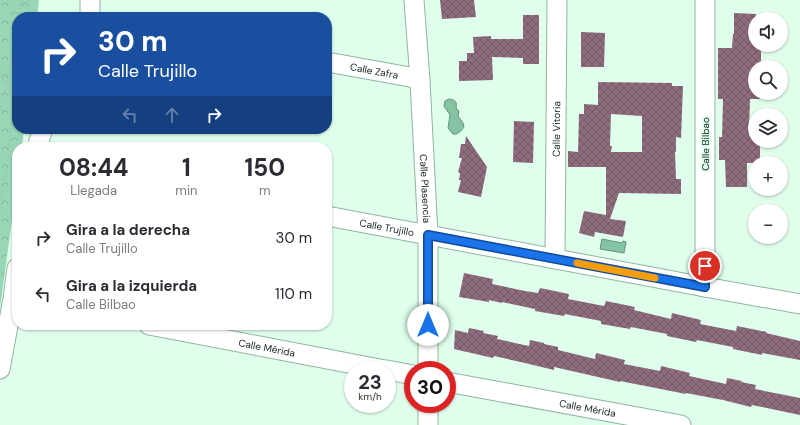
<!DOCTYPE html>
<html lang="es">
<meta charset="utf-8">
<style>
:root{--surface:#fff;--page:#f7f7f7;--text:#2b2b33;--muted:#7c7c81}
body{margin:0;font-family:"DM Sans",sans-serif;background:var(--page);color:var(--text);height:100vh;display:flex;flex-direction:column;font-size:15px;white-space:nowrap}
*{box-sizing:border-box;margin:0}
p{font-size:13px;color:var(--muted)}
.icon{flex:none;width:22px;height:22px;fill:none;stroke:currentColor;stroke-width:2;stroke-linecap:round;stroke-linejoin:round}
.map{position:relative;flex:1;overflow:hidden}
.panel{position:absolute;left:12px;top:142px;width:320px;height:188px;display:flex;flex-direction:column;background:var(--surface);border-radius:16px;box-shadow:0 1px 3px #0004}
.panel>*{flex:none}
.hud{position:absolute;left:12px;top:12px;width:320px;height:122px;border-radius:16px;box-shadow:0 1px 3px #0004;background:#1a4fa0;color:#fff;overflow:hidden}
.tools{position:absolute;left:748px;top:12px;display:grid;gap:8px}
.tools a{display:grid;place-items:center;width:40px;height:40px;border-radius:50%;background:var(--surface);box-shadow:0 1px 3px #0004;font-size:20px}
.speed{position:absolute;left:344px;top:361px;display:flex;gap:8px;font-size:20px;font-weight:700;text-align:center}
.speed>*{display:grid;place-content:center;width:52px;height:52px;border-radius:50%;background:var(--surface);box-shadow:0 1px 3px #0004;line-height:1}
.speed small{font-size:10px;font-weight:400}
.speed .limit{border:6px solid #d22;background:#fff;color:#111}
.pin{position:absolute;display:grid;place-items:center;width:34px;height:34px;color:#fff;margin:-17px;border:2px solid #fff;border-radius:50%;box-shadow:0 1px 4px #0007}
.me{position:absolute;width:44px;margin:-22px;rotate:0deg;stroke-linejoin:round;filter:drop-shadow(0 0 3px #0008)}
.turn{display:flex;align-items:center;gap:14px;height:84px;padding:0 20px;font-size:18px}
.turn .icon{width:52px;height:52px;stroke-width:2.5}
.turn b{display:block;font-size:28px;line-height:34px}
.lanes{display:flex;align-items:center;height:38px;padding:0 20px;background:#0003;justify-content:center;gap:20px;direction:ltr}
.lanes .off{opacity:.35}
.eta{display:flex;justify-content:space-evenly;align-items:center;height:68px;text-align:center}
.eta b{font-size:24px;font-weight:700;line-height:28px}
ul{padding:0;list-style:none}
li{display:flex;align-items:center;gap:12px;height:56px;padding:0 20px}
li div{flex:1}
li b{display:block;font-size:15px}
li em{font-style:normal}
.map>svg:first-child{display:block}
.forest{fill:url(#forest-crowns)}
.water{fill:#84c4a2;stroke:#63957a}
.building{fill:url(#building-cross-hatch);fill-rule:evenodd}
.lines{fill:none;stroke-linecap:round;stroke-linejoin:round}
.street-casing{stroke:#90b5a0;stroke-width:21}
.path{stroke:#a3bdae;stroke-width:2.5;stroke-dasharray:1 3;stroke-linecap:butt}
.street{stroke:#fff;stroke-width:19}
.route-casing{stroke:#114b97;stroke-width:10}
.route{stroke:#1a73e8;stroke-width:7}
.slow{stroke:#f59e0b;stroke-width:7}
.labels{text-anchor:middle;dominant-baseline:central;stroke-width:4;stroke-linejoin:round;paint-order:stroke}
.street-label{font-size:10px;fill:#17261e;stroke:#dffeec}
</style>
<div class="map">
<svg width="800" height="425" viewBox="0 0 800 425">
<defs>
<pattern id="forest-crowns" width="20" height="18" patternUnits="userSpaceOnUse"><rect width="20" height="18" fill="#97d7b5"/><path d="M2 6a3 3 0 1 1 6 0M12 15a3 3 0 1 1 6 0" fill="none" stroke="#81b89b"/></pattern>
<pattern id="building-cross-hatch" width="8" height="8" patternUnits="userSpaceOnUse"><rect width="8" height="8" fill="#8e6c7e"/><path d="M0 0l8 8M0 8l8-8" fill="none" stroke="#735967"/></pattern>
</defs>
<rect width="100%" height="100%" fill="#dffeec"/>
<path class="forest" d="M0,0H39L37,17H17V129H24L22,147H17V183L0,308Z"/>
<path class="water" d="M449,99C456,100 457,102 456,108L459,111L458,116L463,123L464,127C461,131 458,135 453,134L448,128L450,115L444,106L445,101Z
M602,239L622,243L623,241L626,242L624,253L600,249Z"/>
<path class="building" d="M440,0H474L476,17L442,19Z
M734,13L756,14L755,45H761V67H755V93H760V99H750L749,130H755V141H760V163H747V187H726L725,160H719V137H722L723,99H718V48H732L733,34H734Z
M523,15H539V64H523V58L492,57L493,80L459,81V61H467V53H474L473,37L491,36V39H523Z
M581,32L605,33L604,67H581Z
M598,82L672,83V86H683L681,138L676,137V152H675L676,179H681V194L619,193L610,219L626,221L623,237L595,232L594,237L579,233L584,211L606,215V167H568V151L578,152L579,114H584V104L598,105ZM611,114L642,116V152H611L612,146H610Z
M514,121L534,122L533,163L513,162Z
M466,136L487,167L481,197L458,192L461,180H459L460,173L458,172L462,158H459L461,144H465Z
M464,273L493,279L492,284L525,291L538,293L540,288L569,294L568,299L604,306L606,301L635,307L634,310L671,319L672,313L701,320L700,324L736,331L737,326L767,332L766,333L800,341V360L762,353V355L733,349V347L697,340L696,342L667,336V334L631,327L630,329L601,324V321L565,314L564,316L535,311V309L502,302V303L489,300V302L459,297Z
M469,328L484,331L483,333L498,336L497,339L529,346L530,340L544,343V344L558,347V350L595,359L596,353L625,360L624,364L660,371L661,366L690,373L689,376L726,384L727,378L742,381L741,382L756,385L755,389L800,398V415L752,405L751,407L723,400L686,393V394L620,381V382L554,367V370L525,363L494,356L493,358L454,349L455,330L468,333Z"/>
<g class="lines">
<defs>
<g id="street">
<path id="s1" d="M414,0L420,80L428,235V370"/>
<path d="M90,17V0"/>
<path id="s2" d="M327,62L410,77L420,80"/>
<path d="M37,147L43,129"/>
<path id="s3" d="M327,216L705,287L800,304"/>
<path id="s4" d="M555,259L557,0"/>
<path d="M705,287V0"/>
<path id="s5" d="M149,325L385,370"/>
<path d="M0,369L13,299L17,268"/>
<path d="M387,370L413,375"/>
<path id="s6" d="M447,382L681,425"/>
<path d="M428,404V425"/>
</g>
</defs>
<use href="#street" class="street-casing"/>
<path class="path" d="M19,17L22,0
M0,72L8,78L12,119L7,166L0,212
M0,83L7,79
M0,110L8,78L17,26"/>
<use href="#street" class="street"/>
</g>
<g class="lines">
<defs>
<path id="route" d="M428,325V235L705,287V266"/>
</defs>
<use href="#route" class="route-casing"/>
<use href="#route" class="route"/>
<path class="slow" d="M577,263L655,278"/>
</g>
<g class="labels">
<g class="street-label">
<text stroke="none"><textPath href="#s2" startOffset="48">Calle Zafra</textPath></text>
<text stroke="none"><textPath href="#s4" startOffset="130">Calle Vitoria</textPath></text>
<text transform="translate(705 144) rotate(-90)">Calle Bilbao</text>
<text stroke="none"><textPath href="#s1" startOffset="189">Calle Plasencia</textPath></text>
<text stroke="none"><textPath href="#s3" startOffset="61">Calle Trujillo</textPath></text>
<text stroke="none"><textPath href="#s5" startOffset="120">Calle Mérida</textPath></text>
<text stroke="none"><textPath href="#s6" startOffset="143">Calle Mérida</textPath></text>
</g>
</g>
</svg>
<div class="tools">
<a><svg class="icon" aria-label="sound" viewBox="0 0 24 24"><path d="M4 9h4l5-4v14l-5-4H4zM17 9q2 3 0 6"/></svg></a>
<a><svg class="icon" aria-label="search" viewBox="0 0 24 24"><circle cx="10" cy="10" r="6"/><path d="M15 15l6 6"/></svg></a>
<a><svg class="icon" aria-label="layers" viewBox="0 0 24 24"><path d="M12 4l9 5-9 5-9-5zM3 14l9 5 9-5"/></svg></a>
<a>+</a>
<a>−</a>
</div>
<div class="speed"><div>23<small>km/h</small></div><div class="limit">30</div></div>
<div class="pin" style="left:705px;top:266px;background:#d93025"><svg class="icon" aria-label="arrive" viewBox="0 0 24 24"><path d="M6 21V4h12l-3 4 3 4H6"/></svg></div>
<svg class="me" style="left:428px;top:325px" viewBox="-20 -20 40 40"><circle r="19" fill="#fff"/><path d="M0-13L10 11 0 6-10 11z" fill="#1a73e8"/></svg>
<div class="hud">
<div class="turn"><svg class="icon" aria-label="right" viewBox="0 0 24 24"><path d="M7 20v-9h11M14 6l5 5-5 5"/></svg><div><b>30 m</b>Calle Trujillo</div></div>
<div class="lanes"><svg class="icon off" aria-label="left" viewBox="0 0 24 24"><path d="M17 20v-9H6M10 6l-5 5 5 5"/></svg><svg class="icon off" aria-label="ahead" viewBox="0 0 24 24"><path d="M12 20V5M6 11l6-6 6 6"/></svg><svg class="icon" aria-label="right" viewBox="0 0 24 24"><path d="M7 20v-9h11M14 6l5 5-5 5"/></svg></div>
</div>
<section class="panel">
<div class="eta">
<div><b>08:44</b><p>Llegada</p></div>
<div><b>1</b><p>min</p></div>
<div><b>150</b><p>m</p></div>
</div>
<ul>
<li><svg class="icon" aria-label="right" viewBox="0 0 24 24"><path d="M7 20v-9h11M14 6l5 5-5 5"/></svg><div><b>Gira a la derecha</b><p>Calle Trujillo</p></div><em>30 m</em></li>
<li><svg class="icon" aria-label="left" viewBox="0 0 24 24"><path d="M17 20v-9H6M10 6l-5 5 5 5"/></svg><div><b>Gira a la izquierda</b><p>Calle Bilbao</p></div><em>110 m</em></li>
</ul>
</section>
</div>
